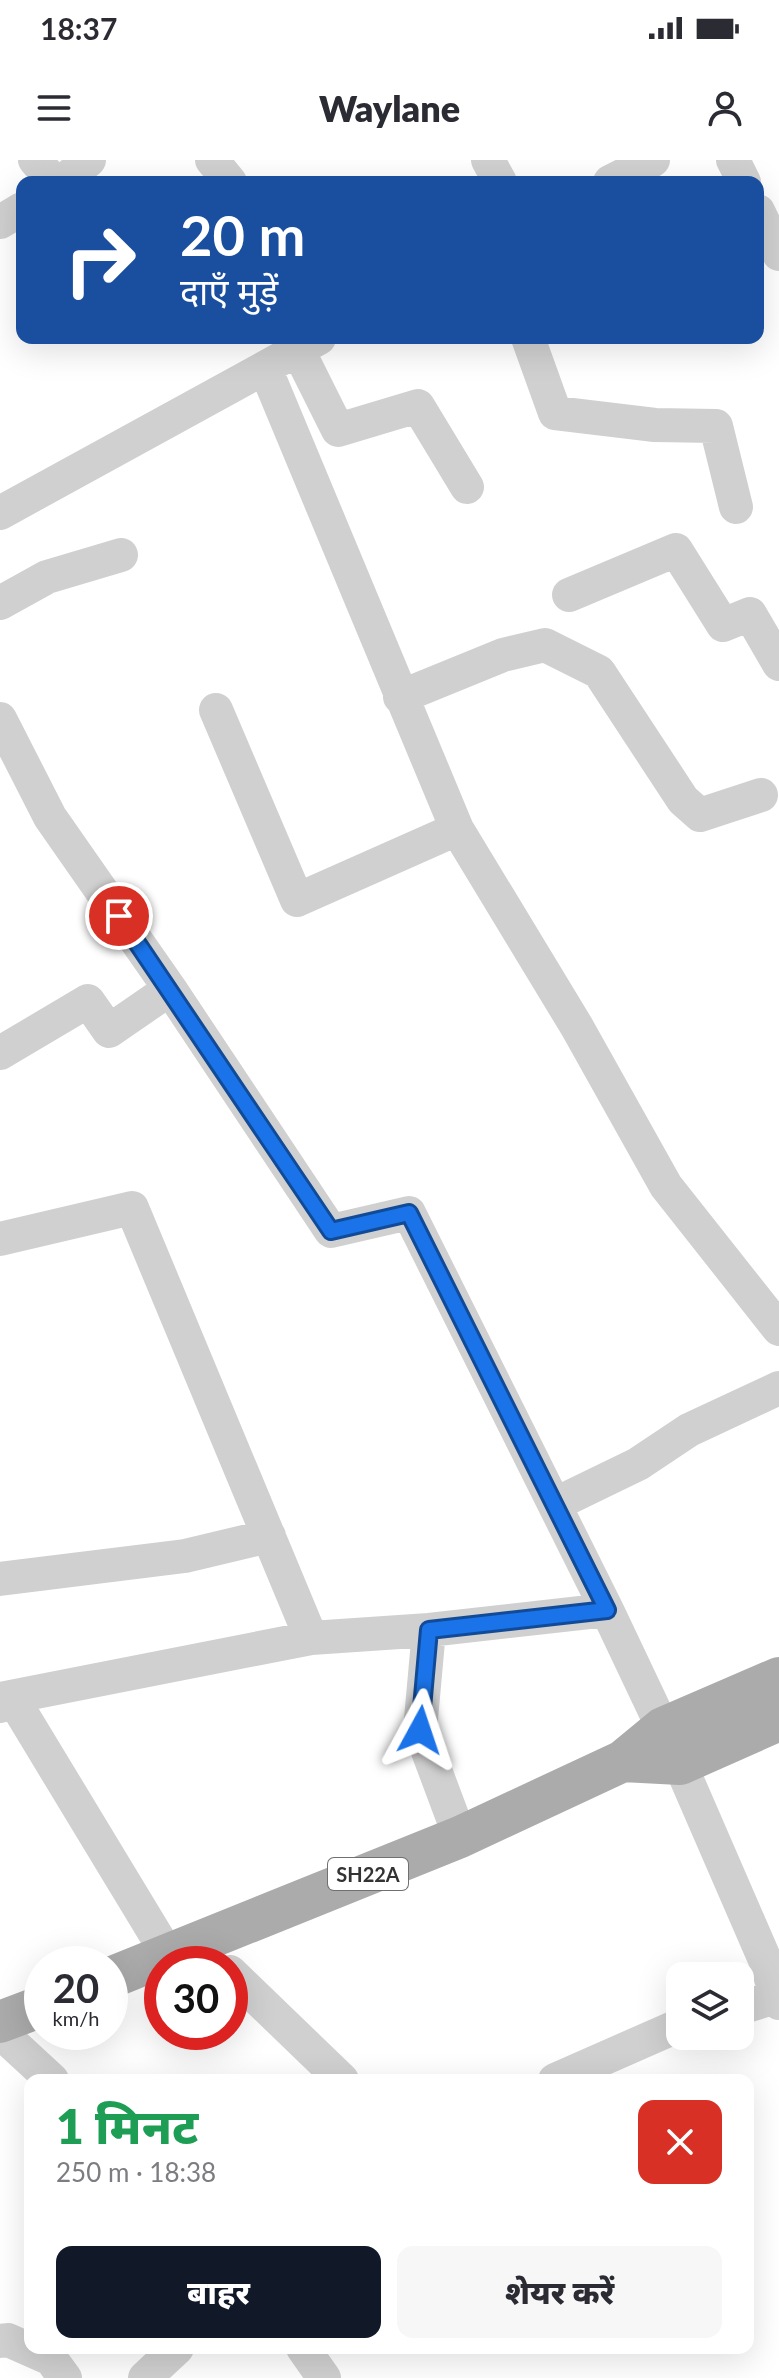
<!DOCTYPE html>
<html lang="hi">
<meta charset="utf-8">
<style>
:root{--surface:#fff;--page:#f7f7f7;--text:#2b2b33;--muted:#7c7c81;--accent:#111827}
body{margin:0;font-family:Lato,"Noto Sans Devanagari",sans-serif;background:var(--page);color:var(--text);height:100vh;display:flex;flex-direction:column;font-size:30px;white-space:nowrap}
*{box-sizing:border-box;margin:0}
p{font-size:26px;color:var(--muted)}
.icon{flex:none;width:44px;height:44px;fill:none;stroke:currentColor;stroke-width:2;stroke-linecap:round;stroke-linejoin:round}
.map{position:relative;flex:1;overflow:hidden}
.side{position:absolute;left:24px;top:1914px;width:730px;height:280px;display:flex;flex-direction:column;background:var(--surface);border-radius:16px;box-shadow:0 8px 32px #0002}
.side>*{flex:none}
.guide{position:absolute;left:16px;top:16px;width:748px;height:168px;border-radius:16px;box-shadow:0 8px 32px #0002;background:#1a4fa0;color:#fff;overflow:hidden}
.tools{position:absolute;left:666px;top:1802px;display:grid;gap:16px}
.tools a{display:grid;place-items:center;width:88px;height:88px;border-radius:16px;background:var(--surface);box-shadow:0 8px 32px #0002;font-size:40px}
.speed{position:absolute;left:24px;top:1786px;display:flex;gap:16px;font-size:40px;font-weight:700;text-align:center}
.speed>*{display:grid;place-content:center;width:104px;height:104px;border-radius:50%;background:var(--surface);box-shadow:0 8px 32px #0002;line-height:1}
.speed small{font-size:20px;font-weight:400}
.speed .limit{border:12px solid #d22;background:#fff;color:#111}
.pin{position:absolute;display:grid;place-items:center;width:68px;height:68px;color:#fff;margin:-34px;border:4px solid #fff;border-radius:50%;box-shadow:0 2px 8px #0007}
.me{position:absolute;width:88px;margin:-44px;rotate:5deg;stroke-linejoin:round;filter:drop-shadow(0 0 6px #0008)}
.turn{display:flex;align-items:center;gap:28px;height:168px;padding:0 32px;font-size:36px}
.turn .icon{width:104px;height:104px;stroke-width:2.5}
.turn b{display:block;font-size:56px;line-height:68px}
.round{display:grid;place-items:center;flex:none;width:84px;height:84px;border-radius:16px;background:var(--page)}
.headline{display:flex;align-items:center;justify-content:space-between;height:136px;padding:0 32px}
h1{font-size:48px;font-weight:800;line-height:60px;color:#1e9e55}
.primary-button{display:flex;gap:16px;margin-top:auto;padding:16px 32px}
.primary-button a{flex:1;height:92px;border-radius:16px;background:var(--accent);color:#fff;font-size:32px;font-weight:800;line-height:92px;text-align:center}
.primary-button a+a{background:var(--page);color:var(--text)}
.status{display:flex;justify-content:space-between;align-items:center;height:56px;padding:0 40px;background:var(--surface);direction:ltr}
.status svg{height:22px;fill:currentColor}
header{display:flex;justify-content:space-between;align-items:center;height:104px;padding:0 32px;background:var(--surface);font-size:36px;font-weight:800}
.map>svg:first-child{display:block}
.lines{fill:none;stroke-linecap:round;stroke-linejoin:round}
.minor{stroke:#d0d0d0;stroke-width:34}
.major{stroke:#ababab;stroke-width:42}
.route-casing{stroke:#114b97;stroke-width:20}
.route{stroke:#1a73e8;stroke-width:14}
.labels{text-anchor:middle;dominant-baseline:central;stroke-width:8;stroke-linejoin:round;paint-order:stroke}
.shield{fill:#fff;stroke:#707070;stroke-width:2}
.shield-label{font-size:20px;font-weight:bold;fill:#333}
</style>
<div class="status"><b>18:37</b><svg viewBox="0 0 49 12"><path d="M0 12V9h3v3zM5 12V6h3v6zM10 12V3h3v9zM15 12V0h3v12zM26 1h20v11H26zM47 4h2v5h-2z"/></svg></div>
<header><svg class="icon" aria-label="menu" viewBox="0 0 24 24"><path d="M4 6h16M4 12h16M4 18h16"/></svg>Waylane<svg class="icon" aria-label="person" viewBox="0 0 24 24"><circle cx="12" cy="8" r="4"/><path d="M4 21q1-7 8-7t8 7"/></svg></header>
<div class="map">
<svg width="779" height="2218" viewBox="0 0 779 2218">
<rect width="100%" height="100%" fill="#fff"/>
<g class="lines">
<path class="minor" d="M35,0L54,22
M212,0L230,22
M488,0L500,22
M733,0L744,22
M62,22L89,0
M610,22L653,0
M758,51L779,94
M0,62L22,49
M528,178L555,253L655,265L716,266L736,347
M298,190L338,270L418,246L467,327
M265,208L457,669L577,867L666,1026L779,1169
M0,353L319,178
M569,435L676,390L723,465L750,454L779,504
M0,443L47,417L121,395
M400,537L503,495L545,485L599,512L683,640L700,655L761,635
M216,550L297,740L457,669
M0,559L50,657L170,829
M0,893L88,841L109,871L170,829L331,1071L409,1053L607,1450
M0,1079L132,1048L311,1478
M570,1337L638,1304L689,1270L779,1228
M0,1419L185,1396L269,1376
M429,1470L420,1570L460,1677
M0,1539L311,1478L429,1470L607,1450L680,1604L765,1800L779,1843
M0,1546L13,1539L168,1795
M230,1812L342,1920
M740,1848L776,1837
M0,1872L52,1920
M555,1920L680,1865
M0,2181L8,2180L51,2199L65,2218
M303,2188L324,2218
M145,2218L177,2188"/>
<path class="major" d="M779,1518L663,1568L623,1601L680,1604L779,1560
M110,1818L460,1677L623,1601
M0,1862L42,1846"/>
</g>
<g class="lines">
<defs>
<path id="route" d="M119,756L331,1071L409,1053L607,1450L429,1470L420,1570"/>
</defs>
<use href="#route" class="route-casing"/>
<use href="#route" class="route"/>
</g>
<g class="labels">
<rect class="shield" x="328" y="1698" width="80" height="32" rx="6"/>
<g class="shield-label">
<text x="368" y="1714">SH22A</text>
</g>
</g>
</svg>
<div class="tools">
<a><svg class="icon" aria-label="layers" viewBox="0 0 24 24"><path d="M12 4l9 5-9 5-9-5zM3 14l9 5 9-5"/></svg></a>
</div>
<div class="speed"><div>20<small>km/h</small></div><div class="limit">30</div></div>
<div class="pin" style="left:119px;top:756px;background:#d93025"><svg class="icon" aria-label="arrive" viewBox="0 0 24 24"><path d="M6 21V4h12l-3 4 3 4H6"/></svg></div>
<svg class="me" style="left:420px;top:1570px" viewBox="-20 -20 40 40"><path d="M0-17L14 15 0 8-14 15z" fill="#1a73e8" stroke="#fff" stroke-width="4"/></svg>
<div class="guide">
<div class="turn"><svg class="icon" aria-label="right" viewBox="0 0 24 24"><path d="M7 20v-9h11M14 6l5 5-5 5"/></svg><div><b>20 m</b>दाएँ मुड़ें</div></div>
</div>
<section class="side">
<div class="headline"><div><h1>1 मिनट</h1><p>250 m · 18:38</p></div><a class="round" style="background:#d93025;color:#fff"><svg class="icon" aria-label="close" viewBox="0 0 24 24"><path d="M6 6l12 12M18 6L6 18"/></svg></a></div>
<div class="primary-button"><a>बाहर</a><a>शेयर करें</a></div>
</section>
</div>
